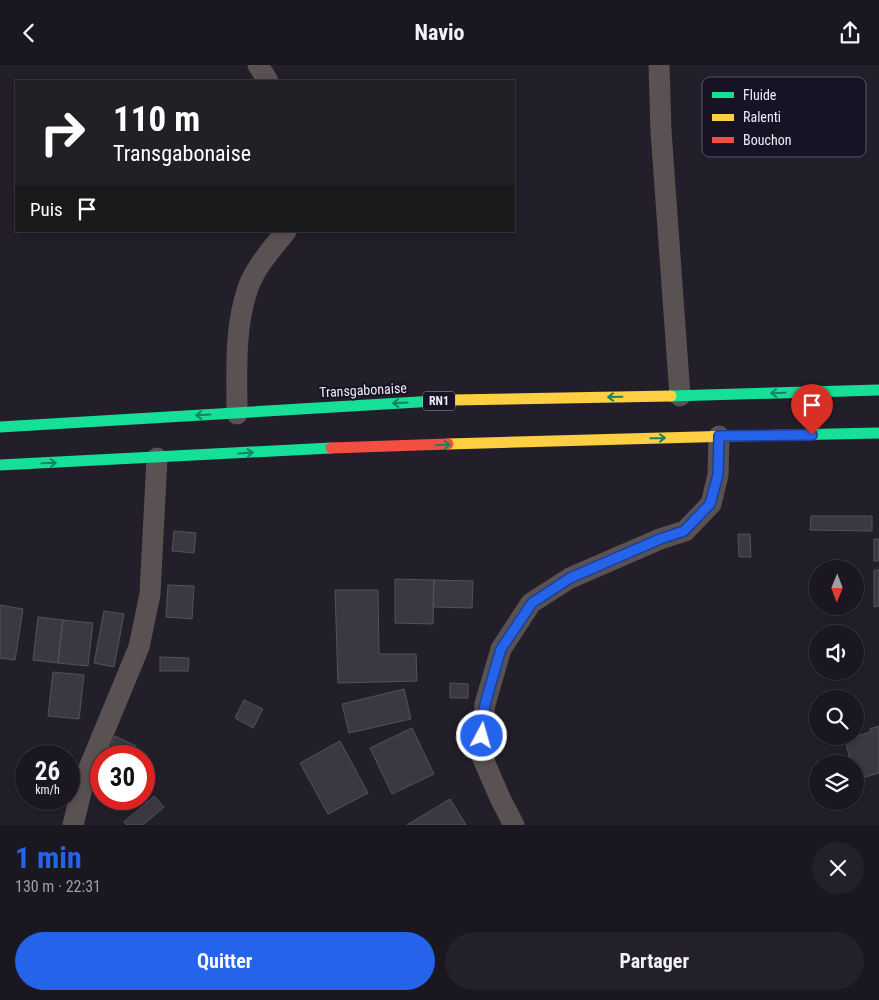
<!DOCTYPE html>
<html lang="fr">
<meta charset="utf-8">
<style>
:root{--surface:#1a1720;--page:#232029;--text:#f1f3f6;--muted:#9f9fa5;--line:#38363e;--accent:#2563eb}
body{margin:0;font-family:"Roboto Condensed",sans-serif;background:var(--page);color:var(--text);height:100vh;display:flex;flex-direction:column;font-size:19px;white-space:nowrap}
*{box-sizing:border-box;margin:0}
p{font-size:16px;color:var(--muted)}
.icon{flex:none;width:28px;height:28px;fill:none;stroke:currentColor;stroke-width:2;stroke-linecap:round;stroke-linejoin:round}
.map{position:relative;height:760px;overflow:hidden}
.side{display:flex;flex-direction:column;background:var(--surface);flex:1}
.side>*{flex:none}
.banner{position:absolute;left:15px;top:15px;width:500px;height:152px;border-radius:0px;box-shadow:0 2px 8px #0003,0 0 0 1px var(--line);background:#202124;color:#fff;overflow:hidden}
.needle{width:32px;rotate:181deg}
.buttons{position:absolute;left:809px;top:495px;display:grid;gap:10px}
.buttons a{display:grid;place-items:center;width:55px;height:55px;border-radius:50%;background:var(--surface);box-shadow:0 2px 8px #0003,0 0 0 1px var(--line);font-size:25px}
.speed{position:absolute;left:15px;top:680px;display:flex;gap:10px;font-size:25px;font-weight:700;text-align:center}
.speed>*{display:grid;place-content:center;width:65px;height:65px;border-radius:50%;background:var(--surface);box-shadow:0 2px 8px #0003,0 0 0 1px var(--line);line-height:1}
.speed small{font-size:12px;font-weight:400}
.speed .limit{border:8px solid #d22;background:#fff;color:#111}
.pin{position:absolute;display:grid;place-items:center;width:42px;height:42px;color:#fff;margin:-51px -21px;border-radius:50% 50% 50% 0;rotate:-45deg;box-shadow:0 0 5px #0007}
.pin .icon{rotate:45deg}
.me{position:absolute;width:55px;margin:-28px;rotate:6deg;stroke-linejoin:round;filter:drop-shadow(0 0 4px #0008)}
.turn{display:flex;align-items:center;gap:18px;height:105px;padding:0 15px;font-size:22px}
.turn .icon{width:65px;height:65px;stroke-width:2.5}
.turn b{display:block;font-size:35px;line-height:42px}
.then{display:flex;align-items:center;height:48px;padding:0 15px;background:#0003;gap:10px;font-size:19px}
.round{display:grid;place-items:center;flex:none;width:52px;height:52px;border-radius:26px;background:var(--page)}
.overview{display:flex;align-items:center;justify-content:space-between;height:85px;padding:0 15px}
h1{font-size:30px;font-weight:700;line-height:38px;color:var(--accent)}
.primary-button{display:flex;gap:10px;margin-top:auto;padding:10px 15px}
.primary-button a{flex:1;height:58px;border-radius:30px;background:var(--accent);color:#fff;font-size:20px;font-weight:700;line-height:58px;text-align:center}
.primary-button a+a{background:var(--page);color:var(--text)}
header{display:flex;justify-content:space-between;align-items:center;height:65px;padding:0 15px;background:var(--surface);font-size:22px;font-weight:700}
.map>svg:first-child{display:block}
.building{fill:#3a3841;stroke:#54515b}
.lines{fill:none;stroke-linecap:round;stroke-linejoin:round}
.street{stroke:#5a5252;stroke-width:21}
.fast{stroke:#16e098;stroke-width:11}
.slow{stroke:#ffcf43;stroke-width:11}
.jam{stroke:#f24e42;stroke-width:11}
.oneway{stroke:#168364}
.route-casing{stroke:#184099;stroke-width:12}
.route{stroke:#2563eb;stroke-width:9}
.labels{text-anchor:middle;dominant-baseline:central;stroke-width:4;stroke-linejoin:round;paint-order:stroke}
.shield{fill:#171224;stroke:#aeaab8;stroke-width:1}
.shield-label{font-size:12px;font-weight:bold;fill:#eeebf8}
.street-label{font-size:14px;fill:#eeebf8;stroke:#171224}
.key{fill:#171224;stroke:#585364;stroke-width:1}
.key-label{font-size:14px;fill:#eeebf8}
</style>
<header><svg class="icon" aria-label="back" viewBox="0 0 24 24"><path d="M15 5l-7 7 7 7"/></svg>Navio<svg class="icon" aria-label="share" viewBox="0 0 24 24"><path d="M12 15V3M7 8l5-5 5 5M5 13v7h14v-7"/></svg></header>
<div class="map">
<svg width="879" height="760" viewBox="0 0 879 760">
<rect width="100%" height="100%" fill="#221f2a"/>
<path class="building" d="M811,451H872V466L810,465Z
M174,466L196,468L194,488L172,486Z
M738,469H750L751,492H739Z
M874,474H879V496H874Z
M874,505H879V541L874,542Z
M395,514L434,515L433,559L395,558Z
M434,515L473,516L472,543L433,542Z
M168,520L194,521L192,554L166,552Z
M335,525H378L379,589H416L417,616L338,618Z
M0,540L23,544L15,595L0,593Z
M104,546L124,549L114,602L94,598Z
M38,552L63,555L58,598L33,595Z
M63,555L93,558L88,601L58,598Z
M160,592L189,593L188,606H160Z
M53,607L84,610L79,654L48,651Z
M450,618L468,619V633H450Z
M404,624L411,654L349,668L342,639Z
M244,635L263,644L253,663L235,653Z
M879,661V708L855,715V699H851L845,674L871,667L870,664Z
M412,663L434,709L392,729L370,683Z
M115,671L136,681L132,690L111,680Z
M340,676L368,728L328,749L300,698Z
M154,731L164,742L143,760H127L124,757Z
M450,734L466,760H407Z"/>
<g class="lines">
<path class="street" d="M258,0L268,16
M659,0L661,66L680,331
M237,349C237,307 234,263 248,223C255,202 273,183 286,166
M73,760L84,715L139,582L150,529L157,393
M514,760L501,735L480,687L485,639L501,584L531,538L570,513L660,474L685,466L711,439L718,410L719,371"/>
<path class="fast" d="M671,331L879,325
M0,362L452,335
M734,371L879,368
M0,400L331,383"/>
<path class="slow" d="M452,335L671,331
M448,379L734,371"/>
<path class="jam" d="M331,383L448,379"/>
</g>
<defs><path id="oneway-shaft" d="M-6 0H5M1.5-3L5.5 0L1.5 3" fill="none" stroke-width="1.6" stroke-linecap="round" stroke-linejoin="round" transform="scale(1.25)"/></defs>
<g class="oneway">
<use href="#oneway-shaft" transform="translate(778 328) rotate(178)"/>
<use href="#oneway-shaft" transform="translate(615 332) rotate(179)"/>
<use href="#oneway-shaft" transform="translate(400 338) rotate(177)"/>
<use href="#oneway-shaft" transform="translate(203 350) rotate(177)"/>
<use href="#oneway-shaft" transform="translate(658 373) rotate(-1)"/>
<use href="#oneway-shaft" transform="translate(443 380) rotate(-2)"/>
<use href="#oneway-shaft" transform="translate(246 388) rotate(-4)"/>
<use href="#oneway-shaft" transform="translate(49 398) rotate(-2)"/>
</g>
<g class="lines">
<defs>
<path id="route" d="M482,671L485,639L501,584L532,538L570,513L660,474L684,466L710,439L718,410L719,371L812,370"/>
</defs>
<use href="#route" class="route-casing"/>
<use href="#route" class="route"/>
</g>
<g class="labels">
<rect class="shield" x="423" y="326.5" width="32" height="19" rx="4"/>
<g class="shield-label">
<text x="439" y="336">RN1</text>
</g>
<g class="street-label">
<text transform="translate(363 325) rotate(-3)">Transgabonaise</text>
</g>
</g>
<rect x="702" y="12" width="164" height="80" rx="8" class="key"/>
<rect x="712" y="27" width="22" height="6" fill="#16e098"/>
<rect x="712" y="49" width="22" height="7" fill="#ffcf43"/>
<rect x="712" y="72" width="22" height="6" fill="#f24e42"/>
<g class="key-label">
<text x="743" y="35">Fluide</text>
<text x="743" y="57">Ralenti</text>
<text x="743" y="80">Bouchon</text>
</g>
</svg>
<div class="buttons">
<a><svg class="needle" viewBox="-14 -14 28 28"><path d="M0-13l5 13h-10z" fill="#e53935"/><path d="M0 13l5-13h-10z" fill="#9f9fa5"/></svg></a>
<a><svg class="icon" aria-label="sound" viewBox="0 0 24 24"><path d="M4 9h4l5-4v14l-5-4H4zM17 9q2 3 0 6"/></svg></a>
<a><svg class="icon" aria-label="search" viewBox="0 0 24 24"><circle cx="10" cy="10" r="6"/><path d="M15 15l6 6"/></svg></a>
<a><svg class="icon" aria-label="layers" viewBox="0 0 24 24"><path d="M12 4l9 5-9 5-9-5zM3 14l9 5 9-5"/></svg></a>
</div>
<div class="speed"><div>26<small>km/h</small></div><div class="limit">30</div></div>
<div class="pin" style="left:812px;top:370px;background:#d93025"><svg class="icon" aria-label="arrive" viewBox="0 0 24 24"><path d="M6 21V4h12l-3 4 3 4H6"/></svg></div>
<svg class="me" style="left:482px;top:671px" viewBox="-20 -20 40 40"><circle r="17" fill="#2563eb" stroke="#fff" stroke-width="3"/><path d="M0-11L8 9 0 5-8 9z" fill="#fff"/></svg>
<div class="banner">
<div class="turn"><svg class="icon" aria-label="right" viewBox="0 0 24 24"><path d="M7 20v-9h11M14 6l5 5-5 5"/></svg><div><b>110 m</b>Transgabonaise</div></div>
<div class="then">Puis<svg class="icon" aria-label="arrive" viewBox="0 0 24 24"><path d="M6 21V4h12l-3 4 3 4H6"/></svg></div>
</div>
</div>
<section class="side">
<div class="overview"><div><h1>1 min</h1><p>130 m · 22:31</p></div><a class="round"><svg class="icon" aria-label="close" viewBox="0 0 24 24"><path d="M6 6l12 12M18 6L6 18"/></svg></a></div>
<div class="primary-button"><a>Quitter</a><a>Partager</a></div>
</section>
